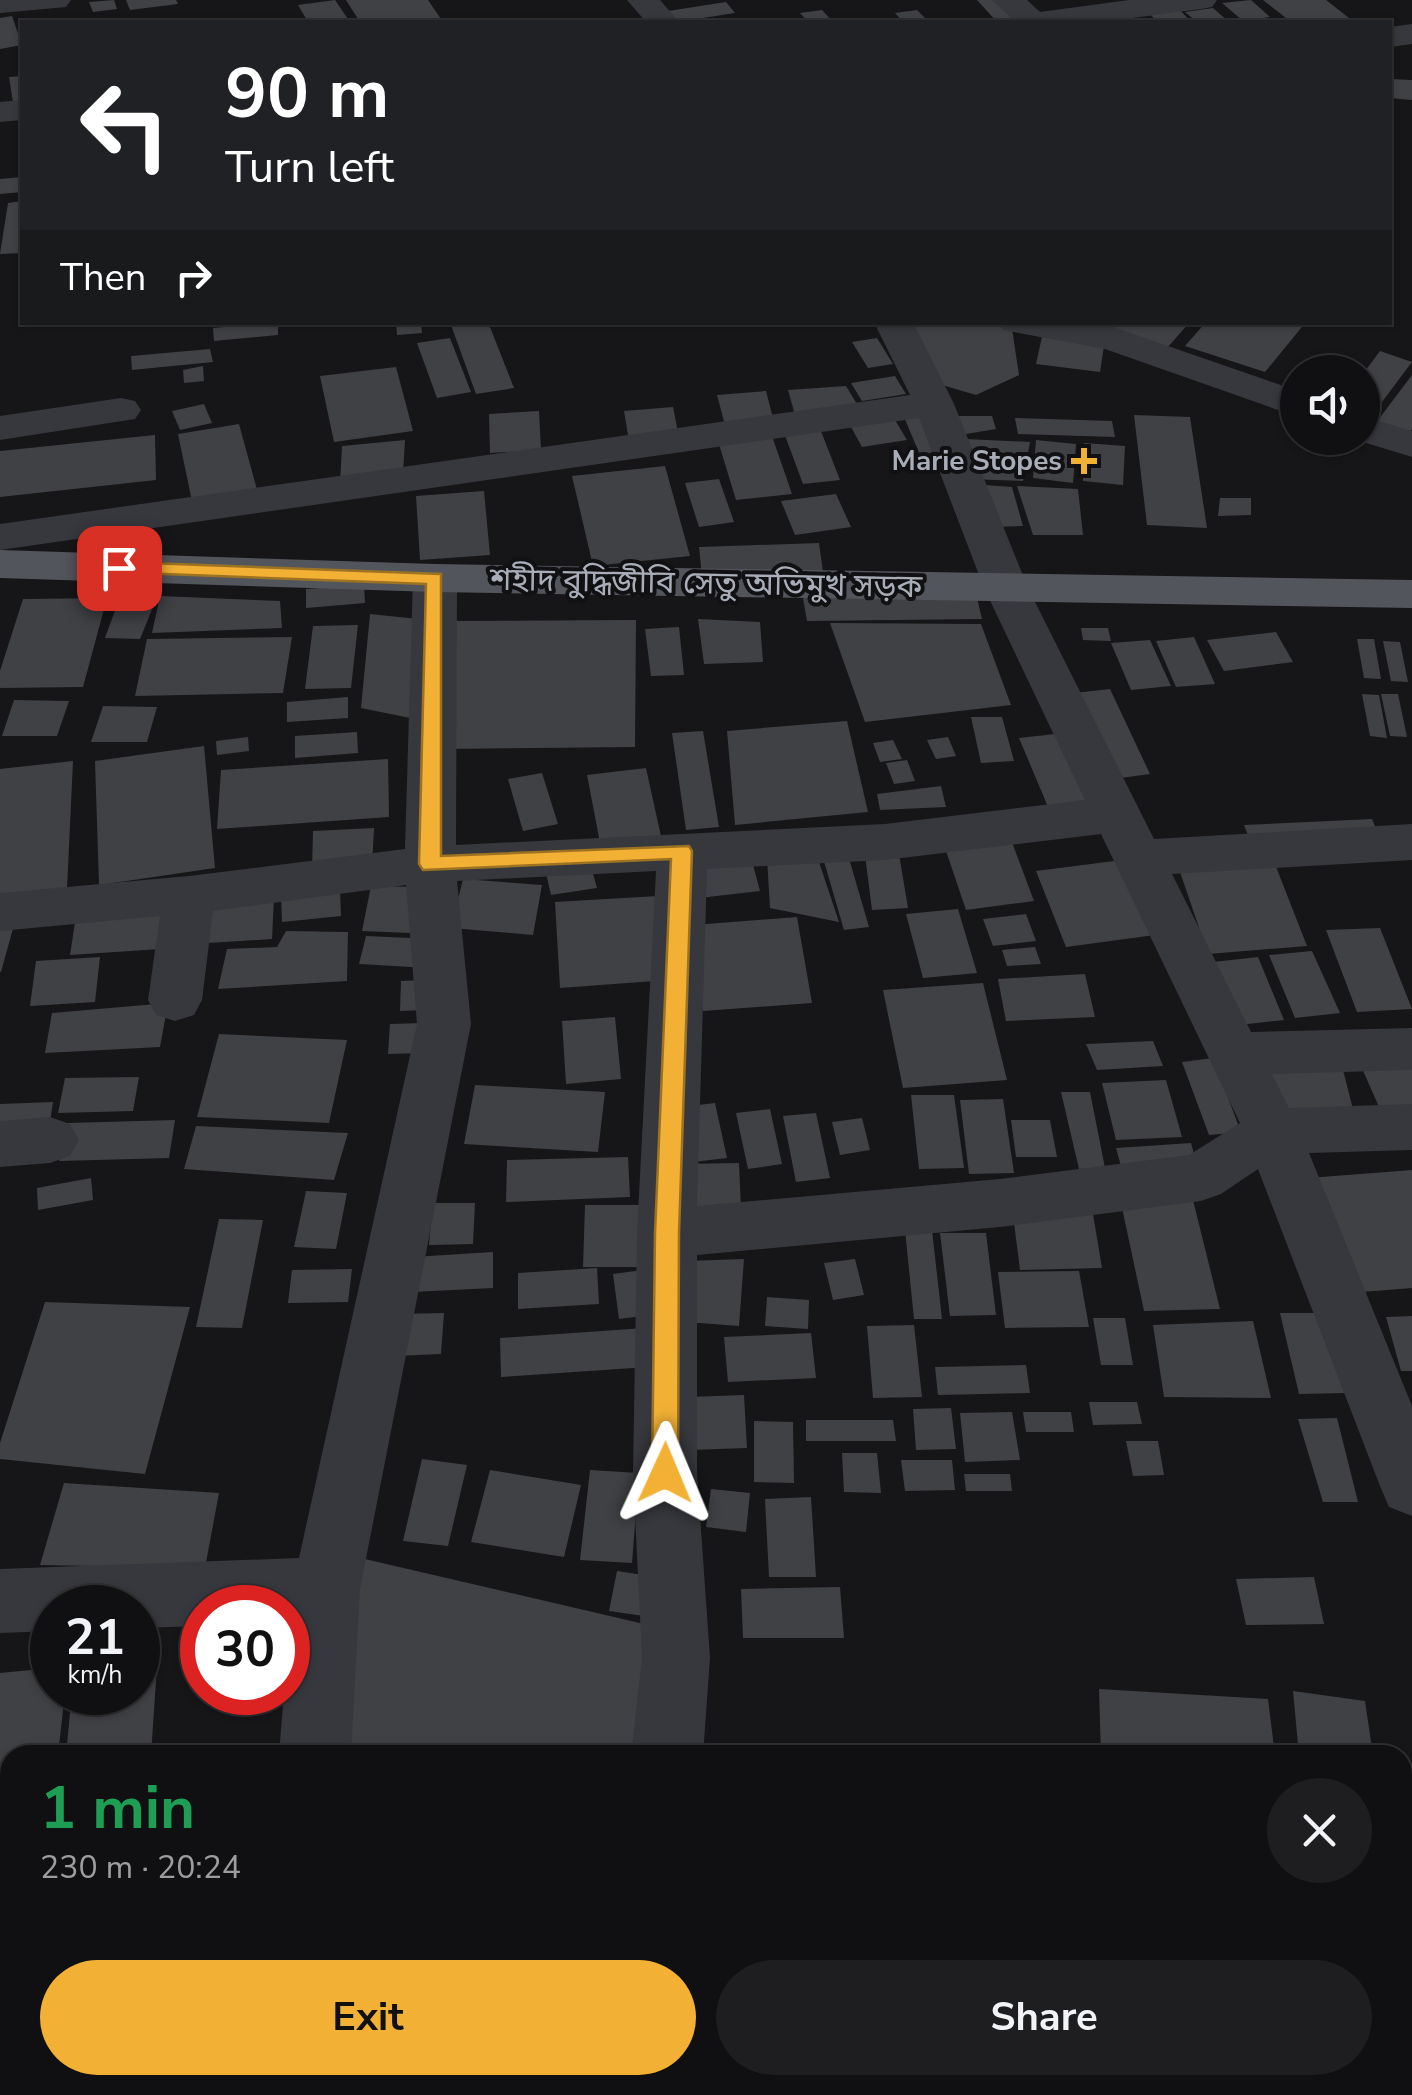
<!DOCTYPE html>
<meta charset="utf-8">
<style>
:root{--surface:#101012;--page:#1e1e20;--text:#f1f3f6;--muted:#9c9d9f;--line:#303032;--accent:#f2b134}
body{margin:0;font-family:"Nunito Sans","Noto Sans Bengali",sans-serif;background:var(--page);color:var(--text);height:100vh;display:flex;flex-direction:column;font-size:38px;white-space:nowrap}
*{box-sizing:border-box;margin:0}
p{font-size:32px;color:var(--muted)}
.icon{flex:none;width:55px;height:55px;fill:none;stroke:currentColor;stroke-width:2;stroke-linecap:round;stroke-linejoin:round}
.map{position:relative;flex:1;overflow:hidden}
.panel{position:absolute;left:0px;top:1745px;width:1412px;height:350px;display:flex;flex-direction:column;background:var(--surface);border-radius:30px 30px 0 0;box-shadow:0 2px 8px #0004,0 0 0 2px var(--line)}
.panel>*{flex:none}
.guide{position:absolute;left:20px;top:20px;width:1372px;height:305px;border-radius:0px;box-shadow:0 2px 8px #0004,0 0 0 2px var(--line);background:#202124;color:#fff;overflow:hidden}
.fabs{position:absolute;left:1280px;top:355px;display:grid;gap:20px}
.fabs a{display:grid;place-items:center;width:100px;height:100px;border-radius:50%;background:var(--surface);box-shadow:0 2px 8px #0004,0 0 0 2px var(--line);font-size:50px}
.speed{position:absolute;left:30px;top:1585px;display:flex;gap:20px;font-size:50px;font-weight:700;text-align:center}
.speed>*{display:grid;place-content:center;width:130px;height:130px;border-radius:50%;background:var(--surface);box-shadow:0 2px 8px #0004,0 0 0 2px var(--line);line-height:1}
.speed small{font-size:25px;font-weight:400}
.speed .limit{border:15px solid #d22;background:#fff;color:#111}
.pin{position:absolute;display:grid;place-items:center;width:85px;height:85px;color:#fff;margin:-42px;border-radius:20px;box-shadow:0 5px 15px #0006}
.me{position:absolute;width:110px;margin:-55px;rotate:1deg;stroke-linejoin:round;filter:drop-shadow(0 0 8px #0008)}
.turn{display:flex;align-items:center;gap:35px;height:210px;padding:0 40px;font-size:45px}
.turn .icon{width:130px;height:130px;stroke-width:2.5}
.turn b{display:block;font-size:70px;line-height:85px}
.then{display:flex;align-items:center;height:95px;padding:0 40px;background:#0003;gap:20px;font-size:38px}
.round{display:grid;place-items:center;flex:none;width:105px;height:105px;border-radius:52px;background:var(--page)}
.headline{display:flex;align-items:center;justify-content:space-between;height:170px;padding:0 40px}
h1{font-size:60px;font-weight:700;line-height:75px;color:#1e9e55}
.cta{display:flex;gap:20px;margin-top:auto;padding:20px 40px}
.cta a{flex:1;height:115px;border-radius:60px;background:var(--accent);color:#111;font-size:40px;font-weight:700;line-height:115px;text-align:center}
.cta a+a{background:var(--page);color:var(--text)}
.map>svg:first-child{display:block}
.building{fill:#404145}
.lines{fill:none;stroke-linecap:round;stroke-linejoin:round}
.minor{fill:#37383d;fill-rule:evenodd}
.major{fill:#53555c;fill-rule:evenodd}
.route{fill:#f2b134;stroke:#9d7322;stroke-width:2.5}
.poi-dot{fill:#f2b134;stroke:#111113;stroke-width:4}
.labels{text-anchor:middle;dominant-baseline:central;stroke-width:8;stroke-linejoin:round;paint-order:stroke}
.far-poi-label{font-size:28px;font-weight:bold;fill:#a8adb8;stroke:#111113;text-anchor:end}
.street-label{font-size:32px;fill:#a8adb8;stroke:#111113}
</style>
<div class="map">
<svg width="1412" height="2095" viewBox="0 0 1412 2095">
<rect width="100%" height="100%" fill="#161618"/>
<path class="building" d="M114,0L117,9L93,12L89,2Z
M126,0H176L178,4L130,10Z
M335,0L350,22H308L298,5Z
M346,0H428L443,22H360Z
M977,0H1003L1024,22H997Z
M1251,0L1270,17L1243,21L1222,3Z
M1263,0H1326L1349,18L1291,22Z
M726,2L735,13L677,22L668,11Z
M1213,8L1229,22H1197L1185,12Z
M822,10L833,22H808L800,13Z
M917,10L929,22H903L895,13Z
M1180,10L1191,22H1157L1149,13Z
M12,16L22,45L0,49V18Z
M22,76V108L14,109L9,77Z
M1390,79L1412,80V100L1390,98Z
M22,177V192L0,194V179Z
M22,201V253L0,254L8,203Z
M235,322H278V335L214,341L213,328L235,326Z
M396,322H421L422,333L397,335Z
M488,322L514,388L476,394L451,325Z
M901,322H1011L1019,375L976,395L925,380Z
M1090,322H1190L1167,348Z
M1206,322H1306L1265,372L1185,346Z
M1043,332L1105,339L1100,372L1036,364Z
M450,338L471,392L437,398L417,343Z
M877,338L893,364L868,368L852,342Z
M210,349L213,362L132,370L131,356Z
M1380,351L1412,362L1367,422L1362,420V375Z
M203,366L204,381L184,383L183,370Z
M396,367L413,431L334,442L320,376Z
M1412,375V429L1407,436L1375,424Z
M895,376L906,394L862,401L851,383Z
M846,386L857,404L795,415L788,390Z
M766,391L774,422L725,425L717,395Z
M204,404L212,423L180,430L172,411Z
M673,407L679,437L629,441L624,411Z
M539,411L541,450L490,453L489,414Z
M928,415L949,465L925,467L904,417Z
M1134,415L1190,417L1207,528L1147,525Z
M947,416H992L996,429L948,437Z
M1015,418L1112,421L1115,437L1018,434Z
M895,420L907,440L862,447L851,427Z
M239,424L259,497L193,506L178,434Z
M819,426L840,480L803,484L783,430Z
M155,435L156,480L0,497V451Z
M772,436L792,494L736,500L718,441Z
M966,439L1030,442L1023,481L966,479Z
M405,440L403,473L340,483L342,446Z
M1036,440L1076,444L1073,483L1033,478Z
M1084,443L1125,446L1123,485L1083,481Z
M665,466L690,556L593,566L572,476Z
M719,479L734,522L699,527L685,483Z
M970,484L1012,487L1023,526L984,527Z
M1017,486L1078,489L1083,535H1033Z
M484,491L490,555L420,560L416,496Z
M836,494L851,527L795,535L781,501Z
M1220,498H1251V515L1218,516Z
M819,543L823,572L702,576L699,547Z
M364,585L365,603L306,608V589Z
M160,596L280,601L282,628L152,633Z
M107,598L83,687L0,688V671L23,599Z
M803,598H977L982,619L807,621Z
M117,605L153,607L140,639L105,638Z
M370,614L418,619L415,719L361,708Z
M698,619L760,622L763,662L704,664Z
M636,620L635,747L437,749L449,621Z
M830,623L981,624L1011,705L865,722Z
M358,625L351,688L305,689L313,626Z
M679,627L684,675L651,676L645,629Z
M1081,628H1108L1111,641L1083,640Z
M1276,632L1293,662L1224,671L1207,640Z
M292,637L283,693L135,696L147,639Z
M1194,637L1215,684L1176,687L1156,641Z
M1357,639H1374L1381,679L1364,678Z
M1150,640L1171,686L1131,690L1111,643Z
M1383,641L1400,642L1408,682L1391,681Z
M1110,689L1150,774L1113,779L1074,693Z
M1362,694L1379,695L1387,738L1370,736Z
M1381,694H1398L1407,737L1390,736Z
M348,697V718L287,722V702Z
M14,700L69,701L57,736H2Z
M103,706L157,707L147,742H91Z
M971,717H1002L1014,761L981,763Z
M847,721L868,812L735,825L727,731Z
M703,731L719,827L686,830L672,733Z
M357,732L358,753L295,758V736Z
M1064,733L1097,809L1051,814L1019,738Z
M248,737L249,751L217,755L216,741Z
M948,737L956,756L936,759L927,740Z
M893,740L902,759L880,762L873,743Z
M204,746L215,868L99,885L95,761Z
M388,759L389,817L217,829L221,770Z
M907,760L915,781L894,784L886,763Z
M73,761L67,889L0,897V769Z
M646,768L662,841L601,848L587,775Z
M542,773L558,824L523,831L508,779Z
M941,786L946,807L880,810L877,794Z
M1372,819L1379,836L1251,843L1244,825Z
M374,828L372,867L312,871L313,831Z
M1010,837L1034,901L966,910L944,845Z
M899,854L908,908L872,910L865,855Z
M848,855L869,927L844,930L823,858Z
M817,856L839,922L770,908L767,858Z
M1273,859L1307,946L1208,954L1178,866Z
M1122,860L1155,935L1066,947L1036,871Z
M752,861L760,891L699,898L692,868Z
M591,867L597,888L551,895L546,873Z
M463,879L542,885L533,935L451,928Z
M371,886L418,887L410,933L362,931Z
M340,889L341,916L282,922L281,895Z
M658,896L668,980L560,988L555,902Z
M274,897L272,939L208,943L212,901Z
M165,903L160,949L70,955L77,909Z
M958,909L977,973L923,978L906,914Z
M1026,914L1036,941L993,946L983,919Z
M797,917L812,1003L703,1011L693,925Z
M14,925L1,972H0V926Z
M1380,928L1412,1009L1357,1012L1326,930Z
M286,931L348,932L347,981L218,989L227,949L277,947Z
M366,936L434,939L429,968L359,964Z
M1035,947L1041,964L1007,966L1002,950Z
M1312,951L1340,1013L1295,1018L1269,955Z
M100,957L95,1002L30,1006L36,961Z
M1258,957L1284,1020L1239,1025L1213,962Z
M1085,974L1095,1017L1006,1021L998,979Z
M426,980L425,1010L400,1011L401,981Z
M983,983L1007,1080L903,1088L883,990Z
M168,1003L160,1047L45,1053L52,1013Z
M615,1017L621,1079L566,1084L562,1021Z
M423,1023V1053L388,1054L390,1024Z
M219,1034L347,1040L329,1123L197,1117Z
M1153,1041L1163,1066L1097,1070L1086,1044Z
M1213,1058L1241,1132L1209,1135L1182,1062Z
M1412,1062V1115L1383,1116L1361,1066Z
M1262,1066H1342L1356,1121L1286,1119Z
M139,1077L133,1111L58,1113L65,1078Z
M1166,1080L1182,1137L1116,1140L1102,1083Z
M475,1085L605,1092L598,1152L464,1144Z
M1061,1092H1090L1105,1168L1079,1169Z
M911,1095H954L964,1168L919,1169Z
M1003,1099L1014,1173L969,1174L960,1100Z
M53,1102L49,1129L0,1132V1104Z
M715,1103L727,1158L693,1162L681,1107Z
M770,1109L782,1164L748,1169L736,1113Z
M816,1113L830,1178L796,1182L783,1116Z
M862,1118L870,1150L840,1155L832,1122Z
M175,1120L169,1158L59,1161L68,1123Z
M1011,1120H1050L1057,1157H1016Z
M196,1126L348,1133L334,1180L184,1169Z
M1191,1143L1197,1165L1122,1170L1116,1148Z
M628,1157L630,1197L506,1202L507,1160Z
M739,1163L741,1209L681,1210V1164Z
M1412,1170V1288L1349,1293L1308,1178Z
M91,1178L93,1200L38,1210L37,1188Z
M306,1191L347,1193L336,1249L294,1247Z
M1193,1200L1220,1309L1144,1311L1121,1203Z
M433,1203H475L473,1244L429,1245Z
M585,1205H646V1267H583Z
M1093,1214L1102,1268L1020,1270L1013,1215Z
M219,1219L263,1220L242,1328L196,1327Z
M905,1230H932L942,1319H914Z
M940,1233H986L996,1315L950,1316Z
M493,1252V1288L412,1292L413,1257Z
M744,1259L739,1326L686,1322L687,1261Z
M855,1259L864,1295L833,1300L824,1263Z
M597,1268L599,1304L518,1309V1273Z
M352,1269L348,1302L288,1303L292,1270Z
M643,1270L649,1315L619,1319L613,1274Z
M1079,1271L1089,1327L1005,1328L998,1272Z
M767,1297L809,1300L808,1329L765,1326Z
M45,1302L190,1307L145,1474L0,1459V1443Z
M444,1313L441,1354L395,1356L398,1314Z
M1280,1313H1328L1348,1393L1299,1394Z
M1412,1316V1371H1401L1386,1317Z
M1093,1318H1125L1133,1365H1101Z
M1253,1321L1271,1398L1164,1397L1153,1325Z
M914,1325L922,1397L873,1398L867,1326Z
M645,1328L648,1367L501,1377L500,1338Z
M811,1333L816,1378L728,1382L724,1337Z
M1026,1365L1030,1393L938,1395L935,1367Z
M744,1395L747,1448L690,1450L688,1397Z
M1089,1402H1137L1142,1424L1093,1425Z
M951,1408L956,1449L916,1450L913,1409Z
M1012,1412L1020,1460L965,1462L960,1413Z
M1023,1412H1071L1074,1432H1026Z
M1337,1418L1358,1502H1323L1298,1419Z
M806,1420H893L896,1441H806Z
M754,1421L793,1422L794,1483L754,1482Z
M1126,1441H1158L1164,1475L1133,1476Z
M842,1453H877L881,1493L844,1492Z
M422,1459L467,1465L448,1546L403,1541Z
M901,1460H952L955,1490L905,1491Z
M490,1470L581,1485L564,1557L471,1542Z
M590,1470L639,1473L632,1563L580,1560Z
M964,1474H1010L1012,1491H966Z
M64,1483L219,1493L205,1568L40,1565Z
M711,1489L750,1493L746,1532L706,1527Z
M811,1497L816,1577H769L765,1499Z
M352,1556L657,1627L641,1755H340Z
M617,1571L650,1576L644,1616L609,1611Z
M1314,1577L1324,1624L1246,1625L1236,1579Z
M840,1587L844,1638H743L741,1589Z
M157,1666L151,1755H66L72,1692H138V1668Z
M52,1668V1692H65L58,1755H10V1849H0V1673Z
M1099,1689L1268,1699L1275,1755H1101Z
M1293,1691L1365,1701L1373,1755H1299Z
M0,1880L10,1882V2032L0,2057Z
M125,2085H164L161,2095H97Z
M174,2085H256L252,2095H170Z
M292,2085H351L371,2095H287Z
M386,2085H498L496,2095H443Z
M826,2085H948V2095H870Z
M981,2085H1205L1206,2095H980Z"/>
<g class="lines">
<path class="minor" d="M0,0H71L66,7L0,13Z
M627,0H660L679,22H646Z
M992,0H1027L1040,12L1129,0H1217L1212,7L1201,9L1102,22H1015Z
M1412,24V44L1390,47V27Z
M22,100V120L0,122V102Z
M874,322H913L954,404L1028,588L1154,839L1412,824V860L1172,874L1251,1032L1412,1028V1070L1272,1074L1289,1108L1412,1104V1150L1309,1153L1412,1406V1516L1389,1507L1380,1486L1258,1169L1221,1194L1201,1201L1000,1227L697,1255V1473L710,1658L703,1755H631L642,1658L633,1473L637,1233L656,871L457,881L471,1024L360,1589L351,1755H279L284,1692H288V1608H202V1626L138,1628V1608H52V1631L0,1633V1569L299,1558L417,1024L406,885L213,911L202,1000L194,1015L175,1021L156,1015L148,1000L160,916L0,931V893L189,876L405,849L413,578L419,568L435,564L451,568L457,578L456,845L885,824L1085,800L984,588L919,418L0,550V524L910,395ZM1101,834L1240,1123L1189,1155L1000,1179L697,1206L707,869L885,860Z
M998,322H1086L1113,327L1298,391V417L1105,349L1003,330Z
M121,398L135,401L141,410L135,419L0,440V416Z
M1362,416L1412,431V457L1350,438H1362Z
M50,1117L70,1124L79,1140L70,1156L50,1163L0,1167V1121Z
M230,2085H309L305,2095H226Z
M587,2085H665L664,2095H586Z"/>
<path class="major" d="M0,550L435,564L1412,580V608L435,592L0,578Z"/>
</g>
<path class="route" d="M119,562L441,574V856L689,846L692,851L679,1233L678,1473L674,1482L665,1485L656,1482L652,1473L655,1233L671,859L423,870L419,864L426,584L112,572L110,568Z"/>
<path class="poi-dot" d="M1079 446h10v10h10v10h-10v10h-10v-10h-10v-10h10z"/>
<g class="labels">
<g class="far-poi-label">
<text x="1062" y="461">Marie Stopes</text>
</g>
<g class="street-label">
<text transform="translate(706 583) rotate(1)">শহীদ বুদ্ধিজীবি সেতু অভিমুখ সড়ক</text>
</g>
</g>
</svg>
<div class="fabs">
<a><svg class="icon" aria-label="sound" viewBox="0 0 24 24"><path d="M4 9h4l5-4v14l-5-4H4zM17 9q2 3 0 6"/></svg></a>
</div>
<div class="speed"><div>21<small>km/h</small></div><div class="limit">30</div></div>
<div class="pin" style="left:119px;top:568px;background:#d93025"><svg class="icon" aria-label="arrive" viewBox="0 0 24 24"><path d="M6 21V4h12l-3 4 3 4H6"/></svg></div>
<svg class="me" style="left:665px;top:1473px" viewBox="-20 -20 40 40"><path d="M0-17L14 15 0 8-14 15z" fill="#f2b134" stroke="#fff" stroke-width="4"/></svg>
<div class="guide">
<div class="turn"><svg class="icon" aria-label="left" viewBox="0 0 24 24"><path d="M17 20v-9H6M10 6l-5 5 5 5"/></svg><div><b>90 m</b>Turn left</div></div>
<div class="then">Then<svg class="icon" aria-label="right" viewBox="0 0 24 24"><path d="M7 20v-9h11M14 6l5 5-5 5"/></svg></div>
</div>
<section class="panel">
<div class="headline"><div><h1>1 min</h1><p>230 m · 20:24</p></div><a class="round"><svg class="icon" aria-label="close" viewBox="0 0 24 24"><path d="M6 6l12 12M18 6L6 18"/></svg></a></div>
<div class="cta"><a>Exit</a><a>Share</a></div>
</section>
</div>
